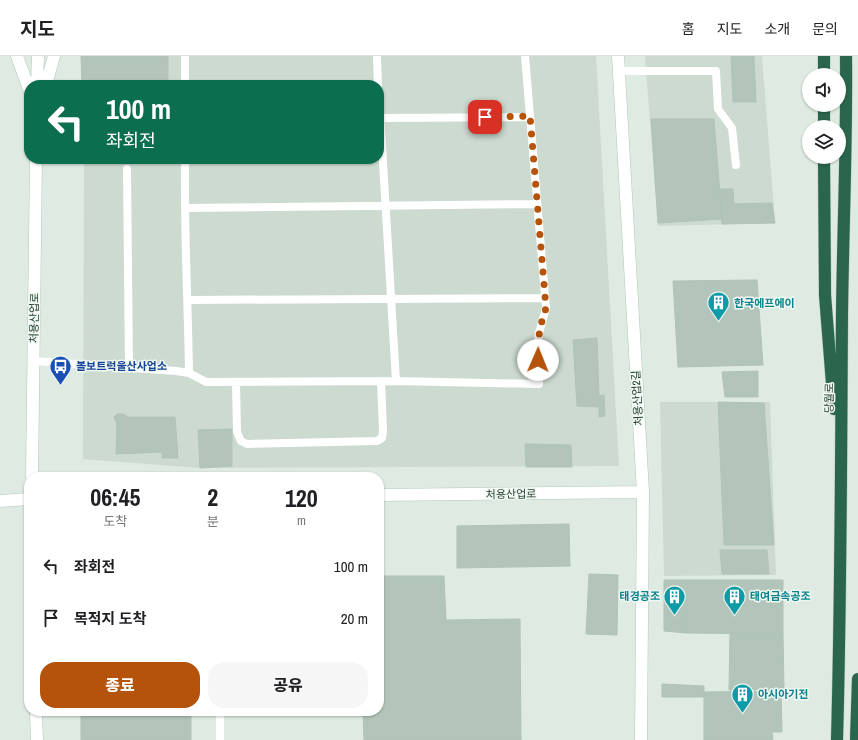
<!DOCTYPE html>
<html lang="ko">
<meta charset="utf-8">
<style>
:root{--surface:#fff;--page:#f6f6f6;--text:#202124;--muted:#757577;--line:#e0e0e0;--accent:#b45309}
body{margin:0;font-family:"Archivo Narrow","Noto Sans KR",sans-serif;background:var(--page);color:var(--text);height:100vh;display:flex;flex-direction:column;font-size:15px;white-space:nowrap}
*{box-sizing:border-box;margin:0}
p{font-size:13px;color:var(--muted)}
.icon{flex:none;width:22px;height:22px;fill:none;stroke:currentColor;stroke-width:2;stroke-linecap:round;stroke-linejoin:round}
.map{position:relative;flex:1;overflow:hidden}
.sheet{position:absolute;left:24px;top:416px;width:360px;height:244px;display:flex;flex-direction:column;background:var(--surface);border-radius:16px;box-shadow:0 1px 3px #0004}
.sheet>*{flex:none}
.top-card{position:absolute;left:24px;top:24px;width:360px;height:84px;border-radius:16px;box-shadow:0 1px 3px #0004;background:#0b6e4f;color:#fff;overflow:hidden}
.tools{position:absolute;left:802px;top:12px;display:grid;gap:8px}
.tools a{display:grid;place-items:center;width:44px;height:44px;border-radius:50%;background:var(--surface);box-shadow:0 1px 3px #0004;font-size:20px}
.pin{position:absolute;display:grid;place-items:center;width:34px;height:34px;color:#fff;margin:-17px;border-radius:8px;box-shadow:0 2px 6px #0006}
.me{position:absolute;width:44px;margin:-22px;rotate:1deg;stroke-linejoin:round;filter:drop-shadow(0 0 3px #0008)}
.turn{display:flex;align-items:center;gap:14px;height:84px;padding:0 16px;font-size:18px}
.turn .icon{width:52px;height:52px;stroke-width:2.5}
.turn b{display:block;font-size:28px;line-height:34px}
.eta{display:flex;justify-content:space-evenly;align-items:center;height:68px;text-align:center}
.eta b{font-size:24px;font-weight:800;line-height:28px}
.button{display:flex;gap:8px;margin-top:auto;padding:8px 16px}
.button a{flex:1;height:46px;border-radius:16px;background:var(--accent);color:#fff;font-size:16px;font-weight:800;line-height:46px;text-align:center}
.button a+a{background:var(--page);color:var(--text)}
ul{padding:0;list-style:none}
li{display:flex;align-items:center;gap:12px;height:52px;padding:0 16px}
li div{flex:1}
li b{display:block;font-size:15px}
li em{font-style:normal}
header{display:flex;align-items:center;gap:24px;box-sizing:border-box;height:56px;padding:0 20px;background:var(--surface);border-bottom:1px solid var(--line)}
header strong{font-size:19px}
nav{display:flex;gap:22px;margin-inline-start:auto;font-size:14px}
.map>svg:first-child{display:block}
.built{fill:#ccdad0}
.building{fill:#b3c5ba;stroke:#b0c3b7}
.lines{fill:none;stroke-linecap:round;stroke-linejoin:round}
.secondary-casing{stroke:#b1cabb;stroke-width:13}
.highway-casing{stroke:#bcc4c0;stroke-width:13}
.lane{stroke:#fff;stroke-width:8}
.secondary{stroke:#fff;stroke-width:12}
.highway{stroke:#2a664d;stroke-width:12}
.route{stroke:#b45309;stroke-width:7;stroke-dasharray:0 12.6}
.labels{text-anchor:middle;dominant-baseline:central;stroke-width:3;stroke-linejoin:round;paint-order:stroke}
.culture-label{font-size:11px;font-weight:bold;fill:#0d838f;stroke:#eef7f0;text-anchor:start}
.street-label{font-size:11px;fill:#1f3a2d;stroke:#eef7f0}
.transit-label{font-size:11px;font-weight:bold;fill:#164399;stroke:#eef7f0;text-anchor:start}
</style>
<header>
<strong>지도</strong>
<nav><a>홈</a><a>지도</a><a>소개</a><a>문의</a></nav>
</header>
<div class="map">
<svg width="858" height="684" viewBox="0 0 858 684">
<rect width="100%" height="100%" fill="#deeae2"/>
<path class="built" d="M81,0H596L619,410L200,412L83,403L84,103H379V29H82Z
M645,0H762L775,167L658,170Z
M660,346H770L776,519L664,520Z"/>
<path class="building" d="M81,0H168V29H82Z
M731,0H754L756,46H733Z
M651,63H714L722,163L658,167Z
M719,133H733L734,148L772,147L775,167L722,168Z
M757,224L763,309L678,311L673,225Z
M597,282L599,340L604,339L605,360L599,361V351L577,350L573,284Z
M758,315V341H725L722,316Z
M718,346L764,347L774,489H724Z
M117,358H123L128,361H175L178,402H162V396L116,398L117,368L114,361Z
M232,373V410L200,412L198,374Z
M525,388L571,389L572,411H526Z
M569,468L570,510L457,512V470Z
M720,494H767L769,518H722Z
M589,518L618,519L617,579L586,578Z
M379,520H444L446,564L520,563L521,684H364L363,655H379Z
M664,524H783V578L686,577V544H664Z
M664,544H686V577L664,575Z
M730,578H783L784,633L729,634Z
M662,628L704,630V641H662Z
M781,635L782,676H772L773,684H704V636Z
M81,655H191V684H81Z"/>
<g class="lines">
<defs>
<path id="secondary" d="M17,0L29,33
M618,0L643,436L641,684
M37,29L38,0
M46,29L54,0
M32,421L36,103
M379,439L643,436
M0,445L29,443
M36,655L37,684"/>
<path id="highway" d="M824,19V0
M824,49V71
M824,101L825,239L834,353
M837,684C841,542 841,400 842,258C843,172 847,86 846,0
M856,684L858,623"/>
</defs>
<use href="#secondary" class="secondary-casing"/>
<use href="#highway" class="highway-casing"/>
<path class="lane" d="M377,0L378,29
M619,15H716L718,53L732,72L736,109
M185,29V0
M379,39L396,325
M379,62L530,61
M185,103C184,174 188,246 189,317
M127,113L129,312
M185,152L537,148
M188,244L545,242
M34,305L176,315L189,317L206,326L396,325L539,328L537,291L539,277L546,252L525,0
M236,326L237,376L241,385L247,388L377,385L382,382L383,375L381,325
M220,655V684"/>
<use href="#secondary" class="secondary"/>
<use href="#highway" class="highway"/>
</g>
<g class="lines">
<path class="route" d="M485,61L530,60L546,252C540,269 537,285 538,304"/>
</g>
<defs>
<symbol id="building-pin" viewBox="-11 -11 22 30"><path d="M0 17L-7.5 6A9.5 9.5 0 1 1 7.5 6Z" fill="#0f9aa8" stroke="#eef7f0"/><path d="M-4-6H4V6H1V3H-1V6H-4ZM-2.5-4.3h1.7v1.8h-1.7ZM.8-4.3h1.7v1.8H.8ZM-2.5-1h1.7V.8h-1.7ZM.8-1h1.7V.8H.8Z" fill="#fff"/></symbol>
<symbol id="bus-pin" viewBox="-11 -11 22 30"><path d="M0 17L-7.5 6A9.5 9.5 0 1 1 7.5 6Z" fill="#1a4fb4" stroke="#eef7f0"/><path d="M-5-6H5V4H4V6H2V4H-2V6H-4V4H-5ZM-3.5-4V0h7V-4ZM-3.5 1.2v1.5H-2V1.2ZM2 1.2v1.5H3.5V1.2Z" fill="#fff"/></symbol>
</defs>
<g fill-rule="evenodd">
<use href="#building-pin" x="706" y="234" width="25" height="34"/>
<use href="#bus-pin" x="48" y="298" width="25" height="34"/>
<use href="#building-pin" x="662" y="528" width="25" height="34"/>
<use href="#building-pin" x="722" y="528" width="25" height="34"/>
<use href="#building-pin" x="730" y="626" width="25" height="34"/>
</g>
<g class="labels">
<g class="culture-label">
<text x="734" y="247">한국에프에이</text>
<text x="660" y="540" text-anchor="end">태경공조</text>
<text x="750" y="540">태여금속공조</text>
<text x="758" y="638">아시아기전</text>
</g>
<g class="street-label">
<text transform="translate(34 262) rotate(-89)">처용산업로</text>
<text transform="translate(637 342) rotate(-93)">처용산업2길</text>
<text transform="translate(829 342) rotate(-89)">당월로</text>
<text transform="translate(511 438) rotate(-1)">처용산업로</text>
</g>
<g class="transit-label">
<text x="76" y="310">볼보트럭울산사업소</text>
</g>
</g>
</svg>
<div class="tools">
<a><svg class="icon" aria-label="sound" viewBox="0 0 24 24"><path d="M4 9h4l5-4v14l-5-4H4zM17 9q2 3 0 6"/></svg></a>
<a><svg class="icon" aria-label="layers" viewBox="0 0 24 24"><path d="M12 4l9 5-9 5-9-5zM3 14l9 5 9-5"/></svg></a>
</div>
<div class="pin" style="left:485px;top:61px;background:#d93025"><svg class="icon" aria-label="arrive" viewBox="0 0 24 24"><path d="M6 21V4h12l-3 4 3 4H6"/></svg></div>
<svg class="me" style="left:538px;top:304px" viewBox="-20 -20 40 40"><circle r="19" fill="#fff"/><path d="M0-13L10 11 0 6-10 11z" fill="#b45309"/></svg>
<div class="top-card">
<div class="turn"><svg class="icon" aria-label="left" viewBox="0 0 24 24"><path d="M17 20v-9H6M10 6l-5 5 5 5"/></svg><div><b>100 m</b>좌회전</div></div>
</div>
<section class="sheet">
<div class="eta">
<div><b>06:45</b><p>도착</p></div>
<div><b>2</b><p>분</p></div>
<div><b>120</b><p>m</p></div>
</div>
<ul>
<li><svg class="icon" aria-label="left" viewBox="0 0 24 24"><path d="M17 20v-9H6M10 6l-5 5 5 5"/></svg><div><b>좌회전</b></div><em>100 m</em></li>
<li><svg class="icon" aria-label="arrive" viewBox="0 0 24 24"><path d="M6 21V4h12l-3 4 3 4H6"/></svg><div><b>목적지 도착</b></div><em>20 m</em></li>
</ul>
<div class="button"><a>종료</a><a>공유</a></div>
</section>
</div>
